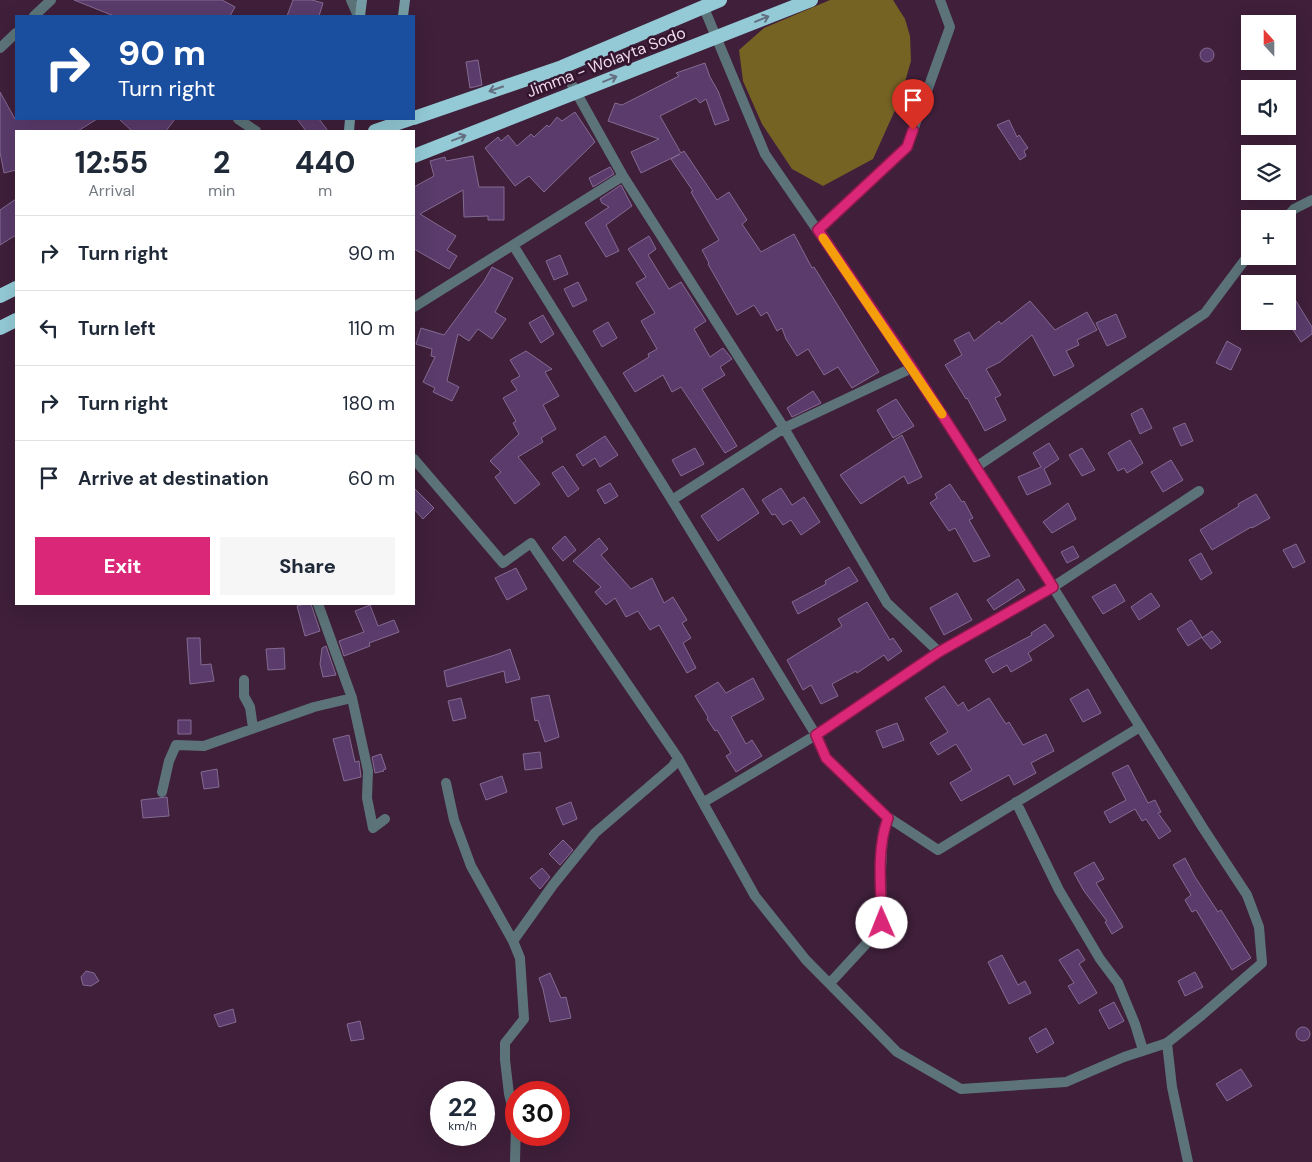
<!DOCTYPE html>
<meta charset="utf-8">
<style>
:root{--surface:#fff;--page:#f6f6f7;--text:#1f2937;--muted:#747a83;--line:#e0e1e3;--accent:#db2777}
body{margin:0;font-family:"DM Sans",sans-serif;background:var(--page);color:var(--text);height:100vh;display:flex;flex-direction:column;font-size:19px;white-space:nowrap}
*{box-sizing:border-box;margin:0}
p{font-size:16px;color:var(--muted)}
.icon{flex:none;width:28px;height:28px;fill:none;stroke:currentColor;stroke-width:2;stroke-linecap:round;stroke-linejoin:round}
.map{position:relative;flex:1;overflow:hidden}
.sheet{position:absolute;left:15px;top:130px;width:400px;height:475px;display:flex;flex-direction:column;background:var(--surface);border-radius:0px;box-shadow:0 5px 20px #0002}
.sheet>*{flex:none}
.top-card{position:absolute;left:15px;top:15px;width:400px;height:105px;border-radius:0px;box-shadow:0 5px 20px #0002;background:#1a4fa0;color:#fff;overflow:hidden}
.needle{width:32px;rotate:339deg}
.tools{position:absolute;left:1241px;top:15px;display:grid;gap:10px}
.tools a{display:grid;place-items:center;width:55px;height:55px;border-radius:0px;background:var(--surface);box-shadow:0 5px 20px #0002;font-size:25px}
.speed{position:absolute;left:430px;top:1081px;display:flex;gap:10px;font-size:25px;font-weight:700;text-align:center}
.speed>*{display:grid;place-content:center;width:65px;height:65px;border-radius:50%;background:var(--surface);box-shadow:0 5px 20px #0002;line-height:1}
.speed small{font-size:12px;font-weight:400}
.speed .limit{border:8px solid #d22;background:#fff;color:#111}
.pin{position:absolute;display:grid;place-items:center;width:42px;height:42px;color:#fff;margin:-51px -21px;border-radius:50% 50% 50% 0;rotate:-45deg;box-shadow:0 0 5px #0007}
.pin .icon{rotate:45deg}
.me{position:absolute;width:55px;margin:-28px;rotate:359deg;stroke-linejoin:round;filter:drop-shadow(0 0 4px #0008)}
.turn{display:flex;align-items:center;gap:18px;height:105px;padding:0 20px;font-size:22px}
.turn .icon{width:65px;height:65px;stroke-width:2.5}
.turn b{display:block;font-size:35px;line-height:42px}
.eta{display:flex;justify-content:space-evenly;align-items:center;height:85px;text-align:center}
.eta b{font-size:30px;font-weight:800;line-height:35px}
.button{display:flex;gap:10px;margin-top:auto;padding:10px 20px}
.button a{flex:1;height:58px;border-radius:0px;background:var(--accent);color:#fff;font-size:20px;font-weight:800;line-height:58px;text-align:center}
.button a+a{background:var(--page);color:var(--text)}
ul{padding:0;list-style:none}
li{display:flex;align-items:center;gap:15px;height:75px;padding:0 20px;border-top:1px solid var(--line)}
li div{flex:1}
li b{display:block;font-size:19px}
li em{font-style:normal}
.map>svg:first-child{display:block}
.forest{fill:#756324}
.building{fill:#5a3b6b;stroke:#846b92}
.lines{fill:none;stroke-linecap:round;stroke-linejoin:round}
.minor{stroke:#5c7479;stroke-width:10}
.tertiary{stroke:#5c7479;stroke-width:10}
.secondary{stroke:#769da5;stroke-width:10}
.trunk{stroke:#93cad6;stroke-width:14}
.oneway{stroke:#647082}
.route-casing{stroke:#8e194d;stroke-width:12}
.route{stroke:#db2777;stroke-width:9}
.slow{stroke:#f59e0b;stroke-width:9}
.labels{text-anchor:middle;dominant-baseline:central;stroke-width:5;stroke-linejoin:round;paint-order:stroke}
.street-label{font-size:16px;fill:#efdaeb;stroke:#34152f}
</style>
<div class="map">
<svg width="1312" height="1162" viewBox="0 0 1312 1162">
<rect width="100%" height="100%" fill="#3f1f3a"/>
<path class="forest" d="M830,0H893L905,19L910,36L911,61L900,99L873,159L823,186L792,169L762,124L743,81L739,50L764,28Z"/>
<path class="building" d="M74,0H222L235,7L230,16H114Z
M293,0H312L323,3L319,16H287Z
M1200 55a7 7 0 1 1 14 0a7 7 0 1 1-14 0Z
M478,60L482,85L470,88L466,62Z
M705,63L710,77L718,91L729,120L715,125L706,99L700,103L696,98L660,116L681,153L684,151L717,200L729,192L747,220L742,224L761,252L794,234L812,268L814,267L879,372L852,388L838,367L824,375L808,349L797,356L786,339L782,328L777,331L767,312L761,316L754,305L737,315L708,264L709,263L702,250L719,240L691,192L693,191L671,159L680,154L641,173L631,152L659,139L608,121L615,103L622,105L679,76L676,73Z
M0,92L15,119H97L78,131H16V170L4,173L0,152Z
M575,112L595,142L544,192L529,176L515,186L485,148L498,137L501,141L508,135L517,146L531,134L534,137L547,125L549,127L557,117L562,121Z
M119,119H175L166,131H132Z
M297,119H319L328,131H306Z
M1009,120L1017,137L1019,135L1028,148L1024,151L1026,156L1020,160L997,125Z
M473,156L479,187H504V220H488V216L464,217L463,190L420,214L456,236L447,250L457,256L449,269L414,249V187L434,176L430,161L445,157L446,161Z
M610,167L614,174L593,187L589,178Z
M621,185L632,206L606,225L619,251L606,257L585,223L609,207L602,203L600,199Z
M16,199V235L0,245V210Z
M649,236L656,249L648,255L669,289L681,282L706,321L694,329L710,357L723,348L732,359L720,367L725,375L702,389L737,446L725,453L681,387L672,392L663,375L635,392L623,373L649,357L648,354L657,349L641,321L655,313L636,283L646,277L628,249Z
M560,255L568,274L554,280L546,261Z
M492,267L513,278L495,312L506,319L492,339L478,329L469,341L458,334L447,381L459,387L452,401L433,392L435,388L423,382L435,357L431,356L432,349L416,344L421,328L444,335L484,281Z
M578,282L587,300L573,307L564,289Z
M1288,288L1312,327V334L1301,342L1288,322Z
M1030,301L1055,330L1087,312L1097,330L1077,340L1079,345L1066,351L1074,366L1054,376L1032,335L1000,362L986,369L1001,395L995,398L1006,420L985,431L967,398L966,399L945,365L962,355L954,340L969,332L974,341L999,321L1001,324Z
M1116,314L1126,337L1107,346L1096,323Z
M543,315L554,334L541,343L529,323Z
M608,322L617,338L602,347L593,331Z
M1227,341L1241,349L1231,370L1216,363Z
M526,351L552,369L545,372L559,396L543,405L556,429L541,438L543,442L518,457L540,484L515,504L495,477L501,472L490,461L519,434L513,423L516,421L503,398L517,390L511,381L520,376L510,360Z
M813,391L821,403L792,417L787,408Z
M896,399L914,426L893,438L877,410Z
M1142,408L1152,428L1140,434L1131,414Z
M1185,423L1193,441L1181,446L1173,428Z
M902,435L922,477L908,484L904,476L861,504L840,475Z
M605,436L618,455L600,467L595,458L583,466L576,455Z
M1130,440L1143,463L1127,473L1124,468L1118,471L1108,453Z
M1049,443L1059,459L1044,469L1051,484L1027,495L1018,477L1041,467L1033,453Z
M695,448L704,464L681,476L672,460Z
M1082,448L1095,470L1082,476L1069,455Z
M1171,460L1183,480L1163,492L1151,472Z
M563,466L579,489L568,497L552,473Z
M610,483L618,496L605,504L597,490Z
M950,484L962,502L964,501L973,518L969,520L990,556L974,562L955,528L949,531L930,503L937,498L935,494Z
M414,488L434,508L423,519L414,509Z
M743,488L759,513L718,541L701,516Z
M781,488L792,505L804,497L820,522L801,535L791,520L783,525L775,514L772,515L762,500Z
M1256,494L1270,518L1252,528L1251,527L1212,550L1200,530L1239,506L1238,504Z
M1068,503L1076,519L1052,533L1043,522Z
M565,536L576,550L563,561L552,548Z
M599,538L608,549L601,555L631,589L652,578L664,603L673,597L687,620L682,623L691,638L683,643L696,668L687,673L659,625L650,630L638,611L626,617L615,598L606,605L595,592L601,587L573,561Z
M1296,544L1305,562L1293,568L1283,550Z
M1073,546L1079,557L1067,563L1061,552Z
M1201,553L1212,573L1201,580L1189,560Z
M849,567L858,581L798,614L792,602L826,584L825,581Z
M516,568L527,589L507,600L495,578Z
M1018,579L1025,590L994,610L987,600Z
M1115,584L1125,601L1103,614L1092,597Z
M957,593L972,620L944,635L930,608Z
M1151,593L1160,606L1139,620L1131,607Z
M867,602L890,640L893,638L902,651L888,661L884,655L857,673L856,671L832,684L838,696L821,704L811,685L803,690L787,660L842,626L838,619Z
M304,604H311L320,631L305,636L297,606Z
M370,605L378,626L394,620L399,632L369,643L370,646L344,656L339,641L364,632L355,611Z
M1191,620L1202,637L1188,646L1177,629Z
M1045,624L1054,636L1028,653L1032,660L1011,672L1007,665L993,673L985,660L1032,635L1031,633Z
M1212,631L1221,642L1211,649L1202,638Z
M187,638H200L201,665L211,664L214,681L190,684Z
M326,646L336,675L323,677L320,664L322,648Z
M284,648L285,669L268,670L266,649Z
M510,649L520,679L506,683L504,671L447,687L444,671L498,654Z
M753,678L764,699L731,717L746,744L752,740L762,756L736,772L726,756L731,753L717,730L715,731L707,719L708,717L695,696L718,682L726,693Z
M944,686L958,706L963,702L968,711L989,698L1006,724L1009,722L1023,745L1046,734L1054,751L1031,763L1036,773L1014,785L1009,775L961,801L950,783L972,770L956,744L938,755L930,743L948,732L925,698Z
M1088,689L1101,713L1083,722L1070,699Z
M549,695L559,737L545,742L538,720L535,721L531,698Z
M461,698L466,718L453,721L448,701Z
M178,720H191V734H178Z
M897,723L904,740L883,748L876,731Z
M349,735L355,762L359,761L361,777L344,781L333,739Z
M540,752L542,768L525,770L523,754Z
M381,754L386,769L383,770L384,771L375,773L372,757Z
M1128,765L1148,803L1155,800L1161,812L1158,813L1171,831L1159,839L1146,819L1142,821L1135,809L1110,823L1104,812L1126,800L1112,773Z
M217,769L219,787L204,789L201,772Z
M502,776L507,792L486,800L480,784Z
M167,797L169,816L143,818L141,800Z
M571,802L577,819L563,825L556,808Z
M563,840L573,850L560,865L549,854Z
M1185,858L1195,877L1218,912L1221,910L1251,958L1232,970L1196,910L1192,912L1185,900L1191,895L1173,865Z
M1094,862L1104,879L1096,883L1123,927L1112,934L1105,922L1107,921L1084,891L1074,873Z
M542,868L550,877L540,889L530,878Z
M1078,949L1085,960L1079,964L1097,993L1079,1004L1068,986L1074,983L1059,960Z
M1002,955L1018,985L1025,981L1031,993L1009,1004L988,962Z
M86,971L94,973L99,981L91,986L83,985L81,977Z
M1195,972L1203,987L1185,996L1178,981Z
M550,973L561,998L566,997L571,1018L550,1022L543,989L539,978Z
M1114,1002L1124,1021L1109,1029L1099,1010Z
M233,1009L236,1022L219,1027L214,1015Z
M360,1021L364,1039L351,1041L347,1024Z
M1296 1034a7 7 0 1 1 14 0a7 7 0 1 1-14 0Z
M1046,1028L1054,1043L1037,1053L1029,1038Z
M1241,1069L1252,1086L1227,1101L1216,1084Z"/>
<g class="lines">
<path class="minor" d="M351,0L358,16
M34,16L51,0
M0,48L16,33
M562,67L623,176L784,428L887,603L939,652
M238,119L256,131
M1285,219L1294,209L1312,200
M818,230L907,147L950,27L940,0
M513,245L672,500L816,735L826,759L888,818L883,831L881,871L882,923L866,944L830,983
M414,307L623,176
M414,459L503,563L531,543L678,758L755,896L806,960L897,1052L961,1089L1066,1082L1124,1057L1167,1043
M976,467L1205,313L1250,253
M672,500L784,428L912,368
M318,604L352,698L368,771L367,798L373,828L385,819
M244,680V696L250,707L253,728
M446,783L454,820L471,866L513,941
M162,792L169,761L176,745L204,746L314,707L352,698
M704,802L816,735L939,652L1053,587L1199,491
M1016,802L1059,890L1100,959L1118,983L1135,1024L1143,1050
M886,816L938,850L1140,727
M515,1162L516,1122L509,1094L505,1060V1043L524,1019L520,958L513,941L553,885L595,833L673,766L678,758"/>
<path class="tertiary" d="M704,8L765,154L912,368L1023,539L1203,828L1247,895L1259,927L1262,963L1202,1015L1167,1043L1172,1087L1188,1162"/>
<path class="secondary" d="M360,16L362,0
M403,16L405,0
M349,131L350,119"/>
<path class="trunk" d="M414,118L562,67L720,0
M375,131L410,119
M414,156L811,0
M0,296L16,288
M0,328L16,320"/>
</g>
<defs><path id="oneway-shaft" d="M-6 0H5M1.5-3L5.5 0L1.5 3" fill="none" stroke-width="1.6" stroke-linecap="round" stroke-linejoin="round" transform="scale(1.25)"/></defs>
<g class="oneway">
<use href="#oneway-shaft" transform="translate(762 19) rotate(-22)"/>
<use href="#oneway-shaft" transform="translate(610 79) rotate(-22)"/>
<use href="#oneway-shaft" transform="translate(496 89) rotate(161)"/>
<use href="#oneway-shaft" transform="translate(459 138) rotate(-21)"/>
</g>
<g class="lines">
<defs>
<path id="route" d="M882,923C881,889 876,850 888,818L826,758L816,735L939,652L1053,587L912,368L818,230L907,147L913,130"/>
</defs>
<use href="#route" class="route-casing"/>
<use href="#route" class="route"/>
<path class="slow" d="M823,238L942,414"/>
</g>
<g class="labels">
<g class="street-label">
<text transform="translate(606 62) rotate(-21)">Jimma - Wolayta Sodo</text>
</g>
</g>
</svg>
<div class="tools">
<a><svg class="needle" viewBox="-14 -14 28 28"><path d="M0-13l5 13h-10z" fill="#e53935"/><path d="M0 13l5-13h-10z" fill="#747a83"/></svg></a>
<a><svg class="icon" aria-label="sound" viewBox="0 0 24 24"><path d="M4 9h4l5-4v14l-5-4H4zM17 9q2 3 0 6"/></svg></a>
<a><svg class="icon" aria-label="layers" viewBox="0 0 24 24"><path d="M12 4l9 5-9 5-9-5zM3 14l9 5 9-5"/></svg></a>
<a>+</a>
<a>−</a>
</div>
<div class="speed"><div>22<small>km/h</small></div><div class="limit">30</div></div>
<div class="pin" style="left:913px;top:130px;background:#d93025"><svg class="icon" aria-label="arrive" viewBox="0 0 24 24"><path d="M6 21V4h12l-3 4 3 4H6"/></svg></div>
<svg class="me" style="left:882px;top:923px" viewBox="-20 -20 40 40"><circle r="19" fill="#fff"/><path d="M0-13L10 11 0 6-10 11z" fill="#db2777"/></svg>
<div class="top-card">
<div class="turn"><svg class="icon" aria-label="right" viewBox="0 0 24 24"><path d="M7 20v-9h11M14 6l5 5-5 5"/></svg><div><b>90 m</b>Turn right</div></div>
</div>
<section class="sheet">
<div class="eta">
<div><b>12:55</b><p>Arrival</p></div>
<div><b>2</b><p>min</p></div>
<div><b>440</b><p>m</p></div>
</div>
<ul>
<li><svg class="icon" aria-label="right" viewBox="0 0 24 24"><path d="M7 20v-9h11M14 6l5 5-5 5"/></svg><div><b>Turn right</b></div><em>90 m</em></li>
<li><svg class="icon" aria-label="left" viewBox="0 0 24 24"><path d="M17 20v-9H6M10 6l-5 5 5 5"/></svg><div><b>Turn left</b></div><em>110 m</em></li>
<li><svg class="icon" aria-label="right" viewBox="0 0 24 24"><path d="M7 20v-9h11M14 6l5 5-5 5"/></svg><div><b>Turn right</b></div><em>180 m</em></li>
<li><svg class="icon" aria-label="arrive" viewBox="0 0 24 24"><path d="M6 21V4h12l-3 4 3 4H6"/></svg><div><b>Arrive at destination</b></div><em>60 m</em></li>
</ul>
<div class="button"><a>Exit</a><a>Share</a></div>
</section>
</div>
